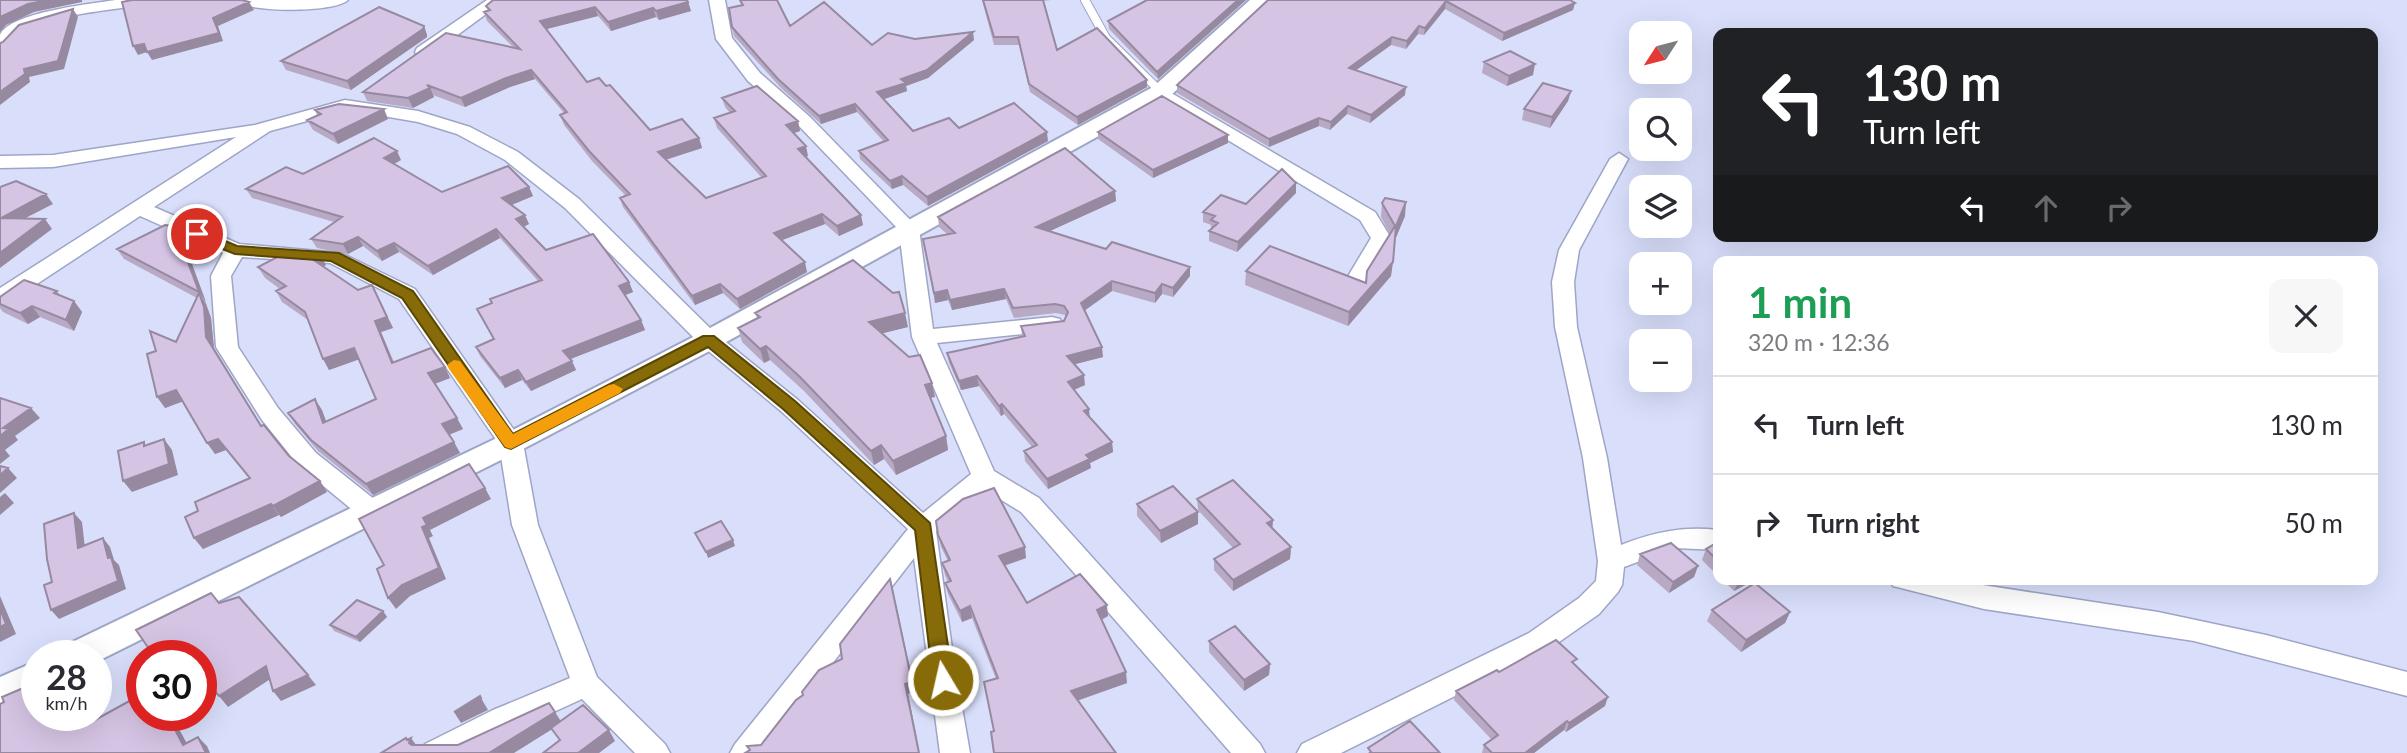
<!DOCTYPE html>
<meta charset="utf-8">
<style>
:root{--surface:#fff;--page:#f7f7f7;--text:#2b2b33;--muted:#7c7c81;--line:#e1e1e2}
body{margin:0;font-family:Lato,sans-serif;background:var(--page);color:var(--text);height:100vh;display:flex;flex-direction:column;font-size:26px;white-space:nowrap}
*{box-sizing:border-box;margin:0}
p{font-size:23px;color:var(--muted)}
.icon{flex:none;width:38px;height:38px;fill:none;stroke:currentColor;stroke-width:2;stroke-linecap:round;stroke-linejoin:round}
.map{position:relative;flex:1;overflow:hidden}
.panel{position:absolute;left:1713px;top:256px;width:665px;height:329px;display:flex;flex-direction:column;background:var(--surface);border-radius:14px;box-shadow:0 7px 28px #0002}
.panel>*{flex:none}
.hud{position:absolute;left:1713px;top:28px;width:665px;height:214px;border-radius:14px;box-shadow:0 7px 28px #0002;background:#202124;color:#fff;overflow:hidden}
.needle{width:46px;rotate:234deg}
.controls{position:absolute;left:1629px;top:21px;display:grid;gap:14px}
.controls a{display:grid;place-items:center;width:63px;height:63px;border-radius:14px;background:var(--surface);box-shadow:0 7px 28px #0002;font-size:35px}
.speed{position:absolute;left:21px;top:640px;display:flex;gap:14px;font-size:35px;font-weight:700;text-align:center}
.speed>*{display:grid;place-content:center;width:91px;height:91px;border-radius:50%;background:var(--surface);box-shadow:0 7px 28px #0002;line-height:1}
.speed small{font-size:18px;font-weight:400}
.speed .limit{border:10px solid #d22;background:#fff;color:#111}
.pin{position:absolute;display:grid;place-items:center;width:60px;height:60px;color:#fff;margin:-30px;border:4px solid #fff;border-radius:50%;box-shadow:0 2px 7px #0007}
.me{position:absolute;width:77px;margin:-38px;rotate:351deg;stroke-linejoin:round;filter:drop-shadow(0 0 5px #0008)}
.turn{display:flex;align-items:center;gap:24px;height:147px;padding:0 35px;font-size:32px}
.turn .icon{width:91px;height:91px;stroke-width:2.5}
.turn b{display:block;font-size:49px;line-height:60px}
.lanes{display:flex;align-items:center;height:66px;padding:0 35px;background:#0003;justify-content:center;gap:35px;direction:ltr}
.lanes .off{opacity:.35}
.round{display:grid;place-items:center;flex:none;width:74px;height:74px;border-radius:14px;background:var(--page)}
.headline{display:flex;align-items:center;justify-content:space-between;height:119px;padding:0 35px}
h1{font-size:42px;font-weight:700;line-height:52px;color:#1e9e55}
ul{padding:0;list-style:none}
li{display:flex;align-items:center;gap:21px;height:98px;padding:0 35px;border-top:2px solid var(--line)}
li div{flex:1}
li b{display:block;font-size:26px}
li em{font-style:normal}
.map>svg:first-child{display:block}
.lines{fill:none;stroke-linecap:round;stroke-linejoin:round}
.service-casing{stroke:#9ea5c6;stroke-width:10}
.minor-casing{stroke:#9ea5c6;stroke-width:3}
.tertiary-casing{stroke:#9ea5c6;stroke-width:4}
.service{stroke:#fff;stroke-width:8}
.minor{fill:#fff;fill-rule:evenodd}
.tertiary{fill:#fff;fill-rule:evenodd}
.wall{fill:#b8a9c4}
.shaded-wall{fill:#9689a0}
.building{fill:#d6c4e4;stroke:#9689a0;stroke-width:2}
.route{fill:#876b08;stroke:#584605;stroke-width:2}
.slow{fill:#f59e0b}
</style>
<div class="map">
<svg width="2407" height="753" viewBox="0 0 2407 753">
<rect width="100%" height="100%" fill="#d9dffb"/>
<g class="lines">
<defs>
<path id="service" d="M1085,0L1106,38L1161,92"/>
<path id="minor" d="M115,0H149L141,5C106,11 55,14 23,31C13,36 12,49 0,52C0,47 0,40 0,35C10,12 91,4 115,0Z
M233,0H348C335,13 246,13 233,0Z
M487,0H505L429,56H417L415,52L417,48Z
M709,0H725L732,38L760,73L810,117L919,229L933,329L1052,317L1060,319L1063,324L1060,329L1052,331L937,343L994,471L1039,498L1260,744L1265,753H1231L1021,512L985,490L936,531L953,656L970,753H940L914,558L763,753H730L735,744L908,529L782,412L700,344L565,208L505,160L457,134L418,122L348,110L270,131L154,207L239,244L341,253L415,289L523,443L538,525L597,677L665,744L670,753H635L582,699L464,753H420L425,744L493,710L570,678L512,525L499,444L399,299L330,263L242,257L231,276L238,347L278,408L316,453L379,503L383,510L379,517L370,519L361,517L298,465L262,420L216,347L211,276L223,253L140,216L8,303L0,305V288L236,137L53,167L0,168V156L53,155L255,125L345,100L418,111L470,127L518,152L579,199L716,334L798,400L923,513L971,474L912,337L899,230L798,125L748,81L716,39Z
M1161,87L1375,212L1391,238L1364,283H1350L1347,278L1371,238L1360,220L1155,96L1152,92L1155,88Z
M1619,153L1628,159L1579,250L1574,282L1577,327L1607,458L1621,545C1654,532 1683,526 1718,530V550L1675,548L1624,567L1622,585L1618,592L1599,614L1549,649L1341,753H1297L1302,744L1529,633L1579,598L1596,581L1598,561L1583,458L1555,327L1552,282L1559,250L1610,159Z
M1889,579H1944L2158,612L2266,635L2407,672V696L2194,641L1984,609L1893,586Z"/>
<path id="tertiary" d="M1250,0H1272L1169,97L719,346L521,450L96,662V656H59L64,646L501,436L699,334L1153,87Z
M37,661V693L0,709V677Z"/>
</defs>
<use href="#service" class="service-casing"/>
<use href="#minor" class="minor-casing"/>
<use href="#tertiary" class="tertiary-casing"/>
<use href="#service" class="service"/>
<use href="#minor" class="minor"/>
<use href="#tertiary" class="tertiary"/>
</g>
<path class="wall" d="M740,0L790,26L872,45L915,39L974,40L928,78L906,86L907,91L884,99L913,131L959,128L1048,141L928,206L903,185L892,189L860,159L859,151L884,142L857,112L821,124L781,88L734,36L732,27L741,5Z
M982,0H1051L1043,1L1057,50L1147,87L1078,125L1030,92L1019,45H994Z
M1246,0L1158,79L1109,29L1108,21Z
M1268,0H1570L1573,10L1502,41L1445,9L1424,35L1418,34L1406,49L1391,45L1356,70L1405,95L1370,123L1347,114L1330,130L1319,126L1269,147L1177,93V85Z
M688,2L691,11L659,20L656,17L611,31L598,16L546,29L587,82L650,130L699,138L702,148L666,160L706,198L762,178L717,128L714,118L730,113L725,107L722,98L798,121L800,131L793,133L808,156L805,157L863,225L839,236L825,224L782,240L807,272L740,309L723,293L695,305L623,207L620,198L626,196L592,161L564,125L560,115L564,113L535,79L510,87L465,107L433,95L434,97L413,108L367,101L363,92L514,48L487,21L484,12L488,11L486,6Z
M424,26L427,35V37L351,90L286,70L281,61Z
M1484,62L1533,75L1507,86L1482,73Z
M1571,91L1568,101L1550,128L1522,120L1524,109Z
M315,110L388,119L338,144L313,130L307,120L317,115Z
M1098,132L1228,143L1153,178L1098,139Z
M401,160L394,164L442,192L529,187L533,196L512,205L529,224L524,227L546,250L629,282L633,292L625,295L641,320L645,330L570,359L576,370L531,391L522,380L505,388L480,356L476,347L493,339L477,309L492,303L538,281L500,238L433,275L399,252L382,261L363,246L348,254L317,248L311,239L334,222L252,198L246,189L303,174Z
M1115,191L1116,201L1049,231L1106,249L1190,267V276L1173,297L1162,294L1155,303L1112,291L1084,311L1103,357L1075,364L1085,385L1074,390L1089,417L1112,442L1113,452L1090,463L1091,468L1048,489L1025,461L1024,451L1032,447L1004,414L1001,416L979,386L961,390L949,363L947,353L1022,336L1021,326L1064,321L1066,317L1065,315L1056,313L1014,318L1006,299L952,310L948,300L935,303L923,239L947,234L939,227L938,217Z
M1296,193L1237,252L1209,241V231L1211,229V225L1203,222V212Z
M1382,203L1405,216L1395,239L1391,276L1348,326L1245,285L1246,271L1366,283L1390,234L1381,217Z
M201,245L208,255L192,264L211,318L214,348L261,426L289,456L320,481L327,492L281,517L279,515L203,549L194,538L198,511L249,478L226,450L215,454L183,401L165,408L156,351L176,342L197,298L124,259L117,249Z
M320,255L326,265L323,267L358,290L372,285L393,328L381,332L394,362L445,367L450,378L435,384L463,429L449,435L460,453L373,495L318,451L295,424L288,413L322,410L326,421L376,399L359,359L329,370L308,320L282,302L276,291L280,289L265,278L258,267Z
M57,291L60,295L74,301L82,312L74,331L40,317L28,324L3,312L0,308V297Z
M755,313L908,327L882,333L935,397L930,398L946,436L948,450L896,475L884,459L874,465L804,391L770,360L764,363L742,342L738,328L757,318Z
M1197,499L1273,520L1272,529L1291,547L1290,559L1233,591L1214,570V559L1233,548L1198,510Z
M1137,504L1198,512V524L1161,543L1137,516Z
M938,535L1026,558L1004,566L1027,603L1108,616L1102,620L1127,683L994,731L996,679L972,618L962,622L948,594L945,583L948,582L945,575L942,563L948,561L941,547Z
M1718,542V576L1702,560L1706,549Z
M1640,554L1698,566L1694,577L1669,593L1637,565Z
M1722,579H1756L1734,591Z
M1712,610L1790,612L1785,623L1741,652L1707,621Z
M383,611L387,617L360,642L334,631L330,625Z
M1209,641L1270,664L1269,675L1244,691L1209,652Z
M1575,665L1605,706L1566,732L1564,730L1534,753H1482L1484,745L1492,740L1454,700L1456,691L1499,672Z"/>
<path class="shaded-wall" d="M49,0H82V2L34,12L6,25L0,32V17L28,4Z
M1238,0H1246L1158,79L1157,72Z
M1446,1L1445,9L1424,35L1425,28Z
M249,2L254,10L218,26L223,41L152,60L147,52L138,55L133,46L144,44L213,18Z
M688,2L691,11L659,20L656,11Z
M1575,3L1573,10L1502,41L1504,33Z
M595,7L598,16L543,30L540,21Z
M653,8L656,17L611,31L608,22Z
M73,9L78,17L64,69L29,77L30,82L0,105V92L24,69Z
M424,26L427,35V37L351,90L347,81Z
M1419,26L1418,34L1406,49L1407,41Z
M973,32L974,40L928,78L906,86L907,91L879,101L877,92L901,79Z
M1392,37L1391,45L1348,76L1349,68Z
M1535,64L1533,75L1507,86L1509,76Z
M531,70L535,79L510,87L465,107L461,98L506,78Z
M1147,80V87L1078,125L1077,117Z
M1406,87L1405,95L1370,123L1371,115Z
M430,88L434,97L413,108L408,98Z
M1571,91L1568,101L1550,128L1552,117Z
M855,104L857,112L821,124L819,116Z
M1348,106L1347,114L1330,130L1331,122Z
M384,109L388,119L338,144L333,134Z
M1319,118V126L1269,147V139Z
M798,121L800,131L789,135L786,125Z
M1047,132L1048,141L928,206L927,197Z
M1228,135V143L1153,178V170Z
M699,138L702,148L661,161L658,152Z
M806,146L808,156L800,159L798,149Z
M397,151L401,160L388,167L384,158Z
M902,176L903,185L892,189L890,181Z
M1296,183V193L1237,252L1238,242Z
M529,187L533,196L506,207L502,198Z
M1115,191L1116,201L1037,237L1036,227Z
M46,194L53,204L8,227L1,218Z
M1406,202L1405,216L1395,240L1396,226Z
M822,214L825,224L777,242L774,233Z
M525,215L529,224L520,228L516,219Z
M861,215L863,225L839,236L837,226Z
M45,219L52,229L0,268V253Z
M496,229L500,238L433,275L428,266Z
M358,237L363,246L348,254L343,244Z
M394,243L399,252L382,261L377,251Z
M201,245L208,255L192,264L206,302L199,292L185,254Z
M320,255L326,265L318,270L312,259Z
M805,262L807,272L740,309L737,299Z
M1393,262L1391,276L1348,326L1349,312Z
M1190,267V276L1173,297V288Z
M1112,281V291L1081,313V303Z
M629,282L633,292L623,296L619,286Z
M720,284L723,293L695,305L692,296Z
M1162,284V294L1155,303V293Z
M372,285L393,328L381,332L398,374L392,363L375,321Z
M1004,289L1006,299L952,310L950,300Z
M947,290L948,300L935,303L934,293Z
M199,293L206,304L211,318L214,348L268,437L206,337Z
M74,301L82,312L74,331L66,320Z
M32,306L40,317L28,324L20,313Z
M905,313L908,327L872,336L869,322Z
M641,320L645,330L568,360L563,351Z
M766,346L770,360L764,363L760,349Z
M1102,347L1103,357L1068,366L1067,356Z
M354,348L360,359L329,370L323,359Z
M572,361L576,370L531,391L526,382Z
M445,367L450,378L434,384L428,373Z
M518,370L522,380L505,388L500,378Z
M1084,375L1085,385L1069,392L1068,382Z
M977,376L979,386L961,390L959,381Z
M932,383L935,397L927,398L925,385Z
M176,390L184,401L165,408L157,397Z
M315,399L322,410L330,433L323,423Z
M1002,404L1004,414L1001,416L999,406Z
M31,408L40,418L15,436L18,440L5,450L10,456L0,464V436L3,428Z
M1089,409L1090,419L1084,411Z
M457,418L463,429L448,435L442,424Z
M946,436L948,450L896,475L893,461Z
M164,439L172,450L178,475L132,492L123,481Z
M218,439L226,450L215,454L207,443Z
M454,442L460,453L373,495L366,484Z
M1112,442L1113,452L1090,463L1091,468L1048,489L1047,479L1086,455Z
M881,445L884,459L874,465L871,451Z
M8,468L17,478L0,493V475Z
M320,481L327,492L281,517L273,506Z
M485,488L491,499L430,530L433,536L429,538L446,579L410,596L396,609L388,598L402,585L422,527L423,518Z
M5,493L14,503L0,515V497Z
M271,504L279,515L203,549L194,538Z
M1198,512V524L1161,543L1160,531Z
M74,513L82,522L86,557L78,548Z
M1273,520L1272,531L1267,523Z
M103,538L110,547L114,560L119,565L126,589L59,619L51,610L108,558Z
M733,540L735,546L708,558L706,552Z
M1025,547L1026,558L1000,567L999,556Z
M1291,547L1290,559L1233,591V580Z
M1698,566L1694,577L1669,593L1673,582Z
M1740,579H1756L1734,591Z
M893,590L915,692L908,694L920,753L905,684Z
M0,596L16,634L0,642Z
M1107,605L1108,616L1098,621L1097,610Z
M970,606L972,618L962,622L960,611Z
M383,611L387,617L360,642L356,637Z
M1790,612L1785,623L1741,652L1746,640Z
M179,647L187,656H164Z
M1270,664L1269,675L1244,691V680Z
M266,666L275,676L228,707L219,696Z
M1126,672L1127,683L1073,702L1071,691Z
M308,675L316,685L281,701L273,691Z
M1608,697L1605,706L1566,732L1569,723Z
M481,698L488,710L461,723L454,712Z
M96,710L105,730L95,720L93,716H96Z
M555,712L562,723L514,753H489Z
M168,716H172L192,753L183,745Z
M1567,721L1564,730L1534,753H1525Z
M609,730L615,741L599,753H578Z
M198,737L207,746L210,753H206Z
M411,738L419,749L409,743Z"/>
<path class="building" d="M0,0H49L28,4L0,17Z
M132,0H242L249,2L213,18L219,33L147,52L144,44L133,46L122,2Z
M493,0H687L688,2L656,11L653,8L608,22L595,7L540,21L587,82L599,78L606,86L610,85L650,130L682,119L699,138L658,152L706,198L766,176L714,118L735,111L722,98L757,86L798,121L786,125L806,146L798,149L861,215L837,226L822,214L774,233L805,262L737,299L720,284L692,296L620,198L630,194L589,151L560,115L567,112L531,70L506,78L461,98L427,85L430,88L408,98L363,92L446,33L520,49L484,12L490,10L486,6Z
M740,0H777L790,26L824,2L872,45L888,33L915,39L973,32L927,70L901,79L906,83L877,92L913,131L949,118L959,128L1014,103L1047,132L927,197L902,176L890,181L859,151L888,140L855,104L819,116L778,79L732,27L729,8L743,5Z
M983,0H1043L1057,50L1097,28L1147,80L1077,117L1029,84L1018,37H994Z
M1147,0H1238L1157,72L1108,21Z
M1268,0H1570L1575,3L1504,33L1446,1L1425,28L1419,26L1407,41L1392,37L1349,68L1406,87L1371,115L1348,106L1331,122L1319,118L1269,139L1177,85Z
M379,7L424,26L423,29L347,81L281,61Z
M73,9L58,61L24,69L25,74L0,92V43L3,42L19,25Z
M1510,51L1535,64L1509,76L1484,62Z
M1543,83L1571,91L1552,117L1524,109Z
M1162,96L1228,135L1153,170L1098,132Z
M339,104L384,109L333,134L307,120L321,114L315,110Z
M374,138L397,151L384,158L442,192L508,166L529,187L502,198L525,215L516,219L546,250L593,234L629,282L619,286L641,320L563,351L572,361L526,382L518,370L500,378L476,347L494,339L477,309L492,303L490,299L542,280L496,229L428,266L394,243L377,251L358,237L343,244L311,239L342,217L246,189L286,167L303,174Z
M1065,148L1115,191L1036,227L1106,249L1112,242L1190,267L1173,288L1162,284L1155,293L1112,281L1081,303L1102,347L1067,356L1084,375L1068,382L1089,409L1084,411L1112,442L1086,455L1090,459L1047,479L1024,451L1037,445L1002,404L999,406L977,376L959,381L947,353L1025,336L1021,326L1064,321L1068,312L1064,306L1055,304L1013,308L1004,289L950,300L947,290L934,293L923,239L955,233L938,217Z
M1282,169L1296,183L1238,242L1209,231L1218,223L1211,220L1215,216L1203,212L1221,195L1246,204Z
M16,181L46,194L1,218L45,219L0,253V187Z
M1385,198L1406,202L1396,226L1393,262L1349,312L1246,271L1270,246L1366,283L1367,271L1395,226L1382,203Z
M165,225L172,226L201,245L185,254L199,292L117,249Z
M287,252L320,255L312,259L358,290L372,285L387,317L375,321L392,363L431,348L445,367L428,373L457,418L442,424L454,442L366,484L311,440L288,413L315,399L323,423L376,399L354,348L323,359L305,312L276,291L286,286L258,267Z
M853,260L893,293L899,292L905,313L869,322L909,357L920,355L932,383L925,385L946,436L893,461L881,445L871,451L800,377L766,346L760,349L738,328L760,317L755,313Z
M24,280L57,291L54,293L74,301L66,320L32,306L20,313L0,304V297Z
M199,293L204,307L206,337L261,426L264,425L289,456L320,481L273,506L271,504L194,538L185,517L198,511L195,502L250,478L218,439L207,443L176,390L157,397L147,354L156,351L150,331L176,342Z
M0,398L31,408L3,428L9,429L0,436Z
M164,439L169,464L123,481L118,451L144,442V446Z
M469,464L485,488L423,518L427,525L422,527L439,568L402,585L388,598L377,569L384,565L359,519Z
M0,466L8,468L0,475Z
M1233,480L1273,520L1267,523L1291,547L1233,580L1214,559L1240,544L1197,499Z
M1173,486L1198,512L1160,531L1137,504Z
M994,488L1025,547L999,556L1027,603L1080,574L1107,605L1097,610L1126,672L1071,691L1116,753H994L991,732L994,731L984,682L998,678L970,606L960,611L945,583L951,581L942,563L950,560L938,535L936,521L963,499Z
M74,513L78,548L103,538L108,558L111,557L118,581L51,610L44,585L52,582L47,559L44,524Z
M721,521L733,540L706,552L695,533Z
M1718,542V561L1706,549Z
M1671,543L1698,566L1673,582L1640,554Z
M890,579L912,682L905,684L919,753H745L750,750L747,746L761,745L796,700L803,695L802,692L819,670L842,659L840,644Z
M1755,583L1790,612L1746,640L1712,610Z
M211,593L219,603L239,597L308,675L273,691L266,666L219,696L201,675V656H186L179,647L164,656H154L136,630Z
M357,600L383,611L356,637L330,625Z
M0,609L6,624L0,627Z
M1235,626L1270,664L1244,680L1209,641Z
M1556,640L1577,659L1572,662L1608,697L1569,723L1567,721L1525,753H1492L1484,745L1498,735L1456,691L1497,670L1499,672Z
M37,664V716H93L95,720L142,694V716H168L183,745L198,737L206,753H0V704L4,702L2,697L28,686L30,668Z
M480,696L481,698L454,712Z
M549,703L555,712L489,753H381L406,738L407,740L411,738L409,743L412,745H458Z
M583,705L609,730L578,753H543L560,740L551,728Z
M1410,721L1440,753H1369L1371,752L1368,748Z"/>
<path class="route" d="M197,229L237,246L339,253L413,291L513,434L703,336H714L795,401L930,523L953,680L950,686L943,689L936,686L933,680L915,530L783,409L708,347L511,449L505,447L402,298L331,261L235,254L192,237V231Z"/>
<path class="slow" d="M454,360L460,361L513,434L609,385L614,384L623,389L620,393L511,449L505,447L449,369L447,365Z"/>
</svg>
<div class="controls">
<a><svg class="needle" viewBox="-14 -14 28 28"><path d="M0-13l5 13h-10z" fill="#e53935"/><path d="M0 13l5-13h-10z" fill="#7c7c81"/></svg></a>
<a><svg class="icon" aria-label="search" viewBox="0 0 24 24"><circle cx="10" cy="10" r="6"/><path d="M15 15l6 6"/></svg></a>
<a><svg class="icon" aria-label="layers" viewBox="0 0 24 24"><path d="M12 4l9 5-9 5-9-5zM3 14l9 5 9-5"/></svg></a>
<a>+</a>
<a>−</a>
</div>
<div class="speed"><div>28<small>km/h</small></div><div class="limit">30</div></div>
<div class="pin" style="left:197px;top:234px;background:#d93025"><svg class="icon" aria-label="arrive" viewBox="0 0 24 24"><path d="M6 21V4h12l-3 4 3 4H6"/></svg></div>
<svg class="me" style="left:943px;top:680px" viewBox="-20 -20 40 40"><circle r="17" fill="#876b08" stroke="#fff" stroke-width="3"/><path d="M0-11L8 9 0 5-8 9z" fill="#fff"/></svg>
<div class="hud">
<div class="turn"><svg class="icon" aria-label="left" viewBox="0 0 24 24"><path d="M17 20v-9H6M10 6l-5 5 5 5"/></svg><div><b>130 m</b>Turn left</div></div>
<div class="lanes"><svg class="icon" aria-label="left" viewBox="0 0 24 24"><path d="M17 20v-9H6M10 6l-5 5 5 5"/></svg><svg class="icon off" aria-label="ahead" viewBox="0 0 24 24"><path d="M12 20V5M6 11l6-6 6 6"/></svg><svg class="icon off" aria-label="right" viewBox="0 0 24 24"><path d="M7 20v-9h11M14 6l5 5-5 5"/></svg></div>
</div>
<section class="panel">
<div class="headline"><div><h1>1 min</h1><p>320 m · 12:36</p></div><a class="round"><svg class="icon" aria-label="close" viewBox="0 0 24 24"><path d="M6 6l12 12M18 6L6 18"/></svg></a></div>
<ul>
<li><svg class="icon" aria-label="left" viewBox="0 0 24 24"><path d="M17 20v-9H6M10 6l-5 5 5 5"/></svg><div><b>Turn left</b></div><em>130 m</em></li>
<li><svg class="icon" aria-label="right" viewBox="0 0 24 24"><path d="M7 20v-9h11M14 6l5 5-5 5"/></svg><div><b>Turn right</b></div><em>50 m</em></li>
</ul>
</section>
</div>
